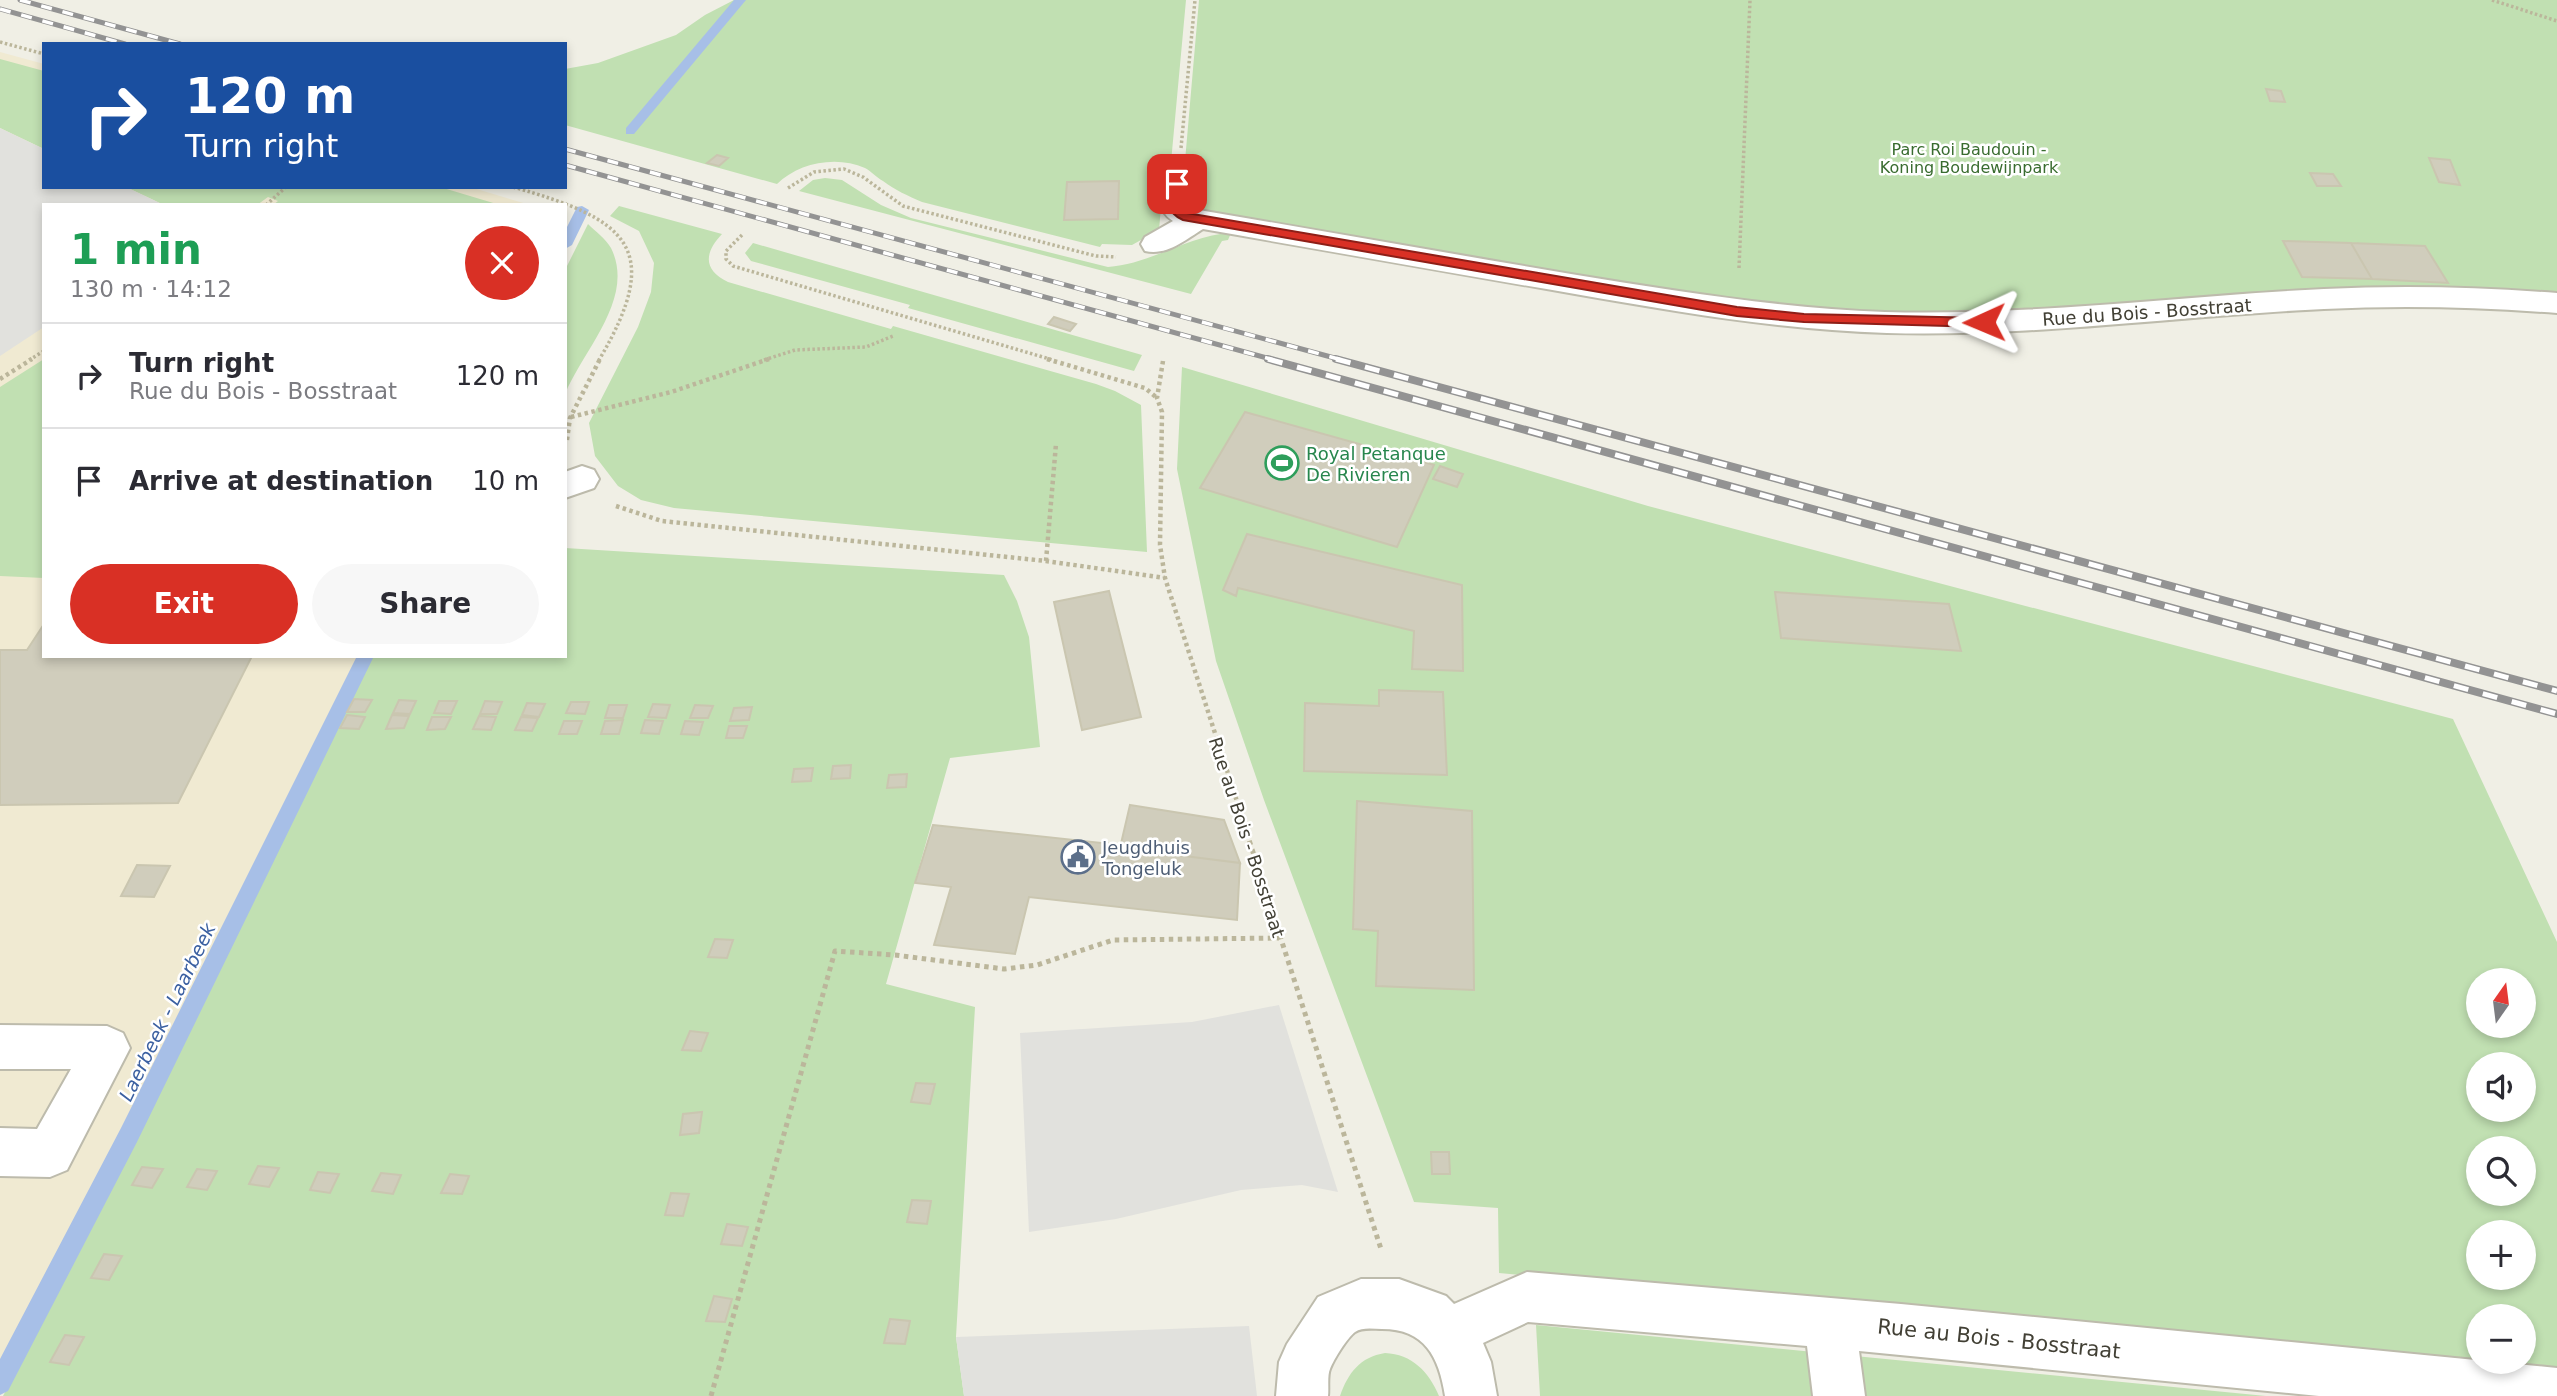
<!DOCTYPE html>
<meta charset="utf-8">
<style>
:root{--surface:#fff;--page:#f7f7f7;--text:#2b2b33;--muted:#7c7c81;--line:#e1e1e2;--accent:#d93025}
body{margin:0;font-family:"DejaVu Sans",sans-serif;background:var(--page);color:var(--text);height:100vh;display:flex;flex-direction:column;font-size:26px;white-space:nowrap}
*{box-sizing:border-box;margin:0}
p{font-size:23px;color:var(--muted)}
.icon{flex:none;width:38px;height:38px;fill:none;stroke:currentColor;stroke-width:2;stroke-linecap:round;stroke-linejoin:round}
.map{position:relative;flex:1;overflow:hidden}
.sheet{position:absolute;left:42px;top:203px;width:525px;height:455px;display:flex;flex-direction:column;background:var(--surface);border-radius:0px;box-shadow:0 4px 10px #0003}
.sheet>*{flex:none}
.top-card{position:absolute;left:42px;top:42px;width:525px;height:147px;border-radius:0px;box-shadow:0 4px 10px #0003;background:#1a4fa0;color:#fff;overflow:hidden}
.needle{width:46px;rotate:14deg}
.fabs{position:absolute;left:2466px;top:968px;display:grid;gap:14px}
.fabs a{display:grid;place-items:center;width:70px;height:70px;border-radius:50%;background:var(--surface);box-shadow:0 4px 10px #0003;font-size:35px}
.pin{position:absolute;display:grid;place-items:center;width:60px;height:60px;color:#fff;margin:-30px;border-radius:14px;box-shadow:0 4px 10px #0006}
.me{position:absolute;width:77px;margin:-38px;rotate:269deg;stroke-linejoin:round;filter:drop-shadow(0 0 5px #0008)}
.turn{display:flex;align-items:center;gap:24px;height:147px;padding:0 28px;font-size:32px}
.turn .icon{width:91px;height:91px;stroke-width:2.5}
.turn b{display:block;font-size:49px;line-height:60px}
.round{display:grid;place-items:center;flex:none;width:74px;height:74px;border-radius:37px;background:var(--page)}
.summary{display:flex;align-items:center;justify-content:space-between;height:119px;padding:0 28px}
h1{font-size:42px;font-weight:700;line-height:52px;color:#1e9e55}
.cta{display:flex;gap:14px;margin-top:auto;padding:14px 28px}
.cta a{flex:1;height:80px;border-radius:42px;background:var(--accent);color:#fff;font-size:28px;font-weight:700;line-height:80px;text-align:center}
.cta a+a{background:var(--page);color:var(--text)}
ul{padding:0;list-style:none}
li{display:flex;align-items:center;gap:21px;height:105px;padding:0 28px;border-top:2px solid var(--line)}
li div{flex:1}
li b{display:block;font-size:26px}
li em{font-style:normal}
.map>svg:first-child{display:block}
.commercial{fill:#f0ead2}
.green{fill:#c1e0b2;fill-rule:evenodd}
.parking{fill:#e1e1dd}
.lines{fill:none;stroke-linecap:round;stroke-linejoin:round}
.stream{fill:#a7bfe7;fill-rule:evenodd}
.building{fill:#d0cdbc;stroke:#cac6b0;stroke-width:2}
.minor-casing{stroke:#bdbbac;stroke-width:4}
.path-far2{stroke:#bbb69b;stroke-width:3.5;stroke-dasharray:2.5 2.5;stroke-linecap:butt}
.path-far1{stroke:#bbb69b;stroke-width:4.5;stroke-dasharray:3.5 3.5;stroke-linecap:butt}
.path{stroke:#bbb69b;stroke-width:5;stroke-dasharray:4.5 4.5;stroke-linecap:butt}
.minor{fill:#fff;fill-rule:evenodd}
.rail-far1-casing{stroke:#939393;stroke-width:5}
.rail-casing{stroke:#939393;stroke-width:8}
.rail-far1{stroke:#fff;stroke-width:3.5;stroke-dasharray:11;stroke-linecap:butt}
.rail{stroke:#fff;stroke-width:5;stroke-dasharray:15;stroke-linecap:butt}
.route{fill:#d93025;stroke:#8d1f18;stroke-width:2}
.labels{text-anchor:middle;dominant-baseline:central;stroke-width:5;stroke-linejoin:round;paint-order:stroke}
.far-park-label{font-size:16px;fill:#396c2f;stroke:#fff}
.street-label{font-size:18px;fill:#424035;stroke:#fff}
.leisure-label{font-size:18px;fill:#27864d;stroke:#fff;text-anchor:start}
.service-label{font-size:18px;fill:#4e5e75;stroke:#fff;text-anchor:start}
.water-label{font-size:19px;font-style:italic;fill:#3b60a1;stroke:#fff}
.near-street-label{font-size:21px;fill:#424035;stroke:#fff}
</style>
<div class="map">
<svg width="2557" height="1396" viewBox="0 0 2557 1396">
<rect width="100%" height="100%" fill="#f0efe5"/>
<path class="commercial" d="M0,52L44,64V187H470L530,205H44V656H361L123,1136L0,1368Z"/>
<path class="green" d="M734,0H1186L1169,184H1163L1159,230L1132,245L1102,244L1100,247L922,202C908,196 895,190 883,181C876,177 871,171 865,168C836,155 798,163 777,184L565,125V69L598,63L676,35L705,15Z
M1199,0H2557V296L2481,288H2377L1937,317L1762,306L1198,211L1188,204L1183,184Z
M0,59L44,71V149L0,128Z
M825,178L842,180L881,205L911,218L1108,267C1151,264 1192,234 1231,233L1228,240L1222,241L1191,294L799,191L813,180Z
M126,187H440L500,205H273L278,201L268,197L257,205H164Z
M619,206L722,234C704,253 703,270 728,282L891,329L893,326L1096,384L1115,391L1141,405L1147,552L674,508L641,500L618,486L595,456L589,423L638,327L651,292L654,263L639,231L610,216Z
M588,224C595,231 606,239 611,248C636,298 583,350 565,394V270Z
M753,243L1142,355L1134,371L908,308L910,305L751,261L745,253Z
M44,359V578L0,576V387Z
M1182,367L1648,506L2453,719L2557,942V1374L1499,1273L1498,1208L1414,1202L1264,800L1216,661L1177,469ZM2478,980H2524V1026H2478ZM2478,1064H2524V1110H2478ZM2478,1148H2524V1194H2478ZM2478,1232H2524V1278H2478ZM2478,1316H2524V1362H2478Z
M565,548L1004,575L1017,601L1029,637L1040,747L950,758L886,984L975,1007L956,1337L964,1396H3L136,1137L371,656H565Z
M1536,1325L2266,1396H1540Z
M1385,1353C1412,1354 1429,1372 1439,1396H1340C1348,1373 1360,1357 1385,1353Z"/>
<path class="parking" d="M0,128L44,149V187H126L164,205H44V327L0,356Z
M1279,1005L1338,1192L1302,1185L1241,1190L1116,1219L1029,1232L1020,1033L1192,1022Z
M1249,1326L1257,1396H964L956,1337Z"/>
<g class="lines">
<path class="stream" d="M734,0H746L634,134H626V128Z
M582,206L589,210L572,245L565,249V231L577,207Z
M357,656H374L137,1142L8,1391L0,1395V1359L121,1128Z"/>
</g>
<path class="building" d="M2266,89L2281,91L2285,102L2270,101Z
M717,155L728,158L719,166L707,163Z
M2429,158L2450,160L2460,185L2439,182Z
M2310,173L2333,174L2341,186H2317Z
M1119,181L1118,219L1064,220L1067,182Z
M2283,241L2351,243L2372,279L2302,277Z
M2351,243L2425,246L2448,283L2372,279Z
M1054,317L1076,324L1070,331L1048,324Z
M1245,412L1434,465L1397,547L1200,488Z
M1440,466L1463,474L1457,487L1433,479Z
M1247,534L1462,585L1463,671L1412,669L1414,631L1238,588L1236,596L1223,590Z
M1109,591L1141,717L1082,730L1054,602Z
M1775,592L1949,604L1961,651L1781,638Z
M44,624V656H252L178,803L0,805V650H27Z
M1379,690L1443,692L1447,775L1304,771L1305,703L1379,706Z
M354,699L372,700L365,712H347Z
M399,700L416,701L410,714L393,713Z
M439,701H457L451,714L434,713Z
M485,701L502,702L497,714H480Z
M571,702H589L585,714L566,713Z
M527,703L545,704L539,717L522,715Z
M653,704L670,705L666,718L648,717Z
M609,705H627L623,718H605Z
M695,705L713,706L708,718H690Z
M752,707L749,720L730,721L734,708Z
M347,715L365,717L359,729L340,728Z
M392,715L409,716L404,728L386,729Z
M479,716L496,717L491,730L473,729Z
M432,717H451L445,729L427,730Z
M521,717L538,718L532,731L515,730Z
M623,720L619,734H601L605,721Z
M645,720L663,721L659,734L641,733Z
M564,721H582L577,734H559Z
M685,721L703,722L699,735L681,734Z
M729,726H747L743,738H726Z
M851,765L850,778L831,779L833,766Z
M813,768L811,781L792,782L794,769Z
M907,774L906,787L887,788L889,775Z
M1357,801L1472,811L1474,990L1376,986L1378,931L1353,929Z
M1130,805L1224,820L1240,863L1120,848Z
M933,825L1121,845L1120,848L1240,863L1237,920L1029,897L1015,954L934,945L951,887L915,883Z
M137,865L170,866L154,897L121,896Z
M715,939L733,940L727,958L708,957Z
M690,1031L708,1033L701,1051L682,1050Z
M916,1083L935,1084L930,1104L911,1102Z
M702,1112L699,1133L680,1135L683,1114Z
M1431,1152H1449L1450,1174H1432Z
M258,1166L279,1168L269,1187L249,1184Z
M142,1167L163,1169L152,1188L132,1185Z
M197,1169L217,1171L207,1190L187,1187Z
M318,1172L339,1174L330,1193L310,1190Z
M381,1173L401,1175L393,1194L372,1191Z
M450,1174L469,1176L462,1194L441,1193Z
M671,1193L689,1194L683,1216L665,1215Z
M912,1200L931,1201L927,1224L907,1222Z
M727,1224L748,1227L742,1246L721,1244Z
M104,1254L122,1256L109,1280L91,1278Z
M714,1296L732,1299L725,1322L706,1321Z
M890,1319L910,1321L905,1344L884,1343Z
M65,1335L84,1337L69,1365L50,1362Z"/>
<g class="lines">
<defs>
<path id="minor" d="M1177,175L1187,178L1191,184L1189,205L1199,210C1323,231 1447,253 1571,274C1675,291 1780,308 1885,312C2032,316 2177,296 2324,289C2402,285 2479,287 2557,293V313C2479,307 2402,305 2324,309C2178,316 2033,337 1887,333C1782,330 1678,312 1575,294C1451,273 1327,251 1203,229C1185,240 1167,256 1145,251L1141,244L1145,237L1173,221C1157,211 1157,193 1167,178Z
M582,466L594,470L599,479L594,488L565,498V472Z
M0,1025L107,1026L123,1033L130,1048L67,1170L50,1177L0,1176V1128L37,1129L71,1069H0Z
M1527,1272L1901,1304L2557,1368V1396H2319L1859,1351L1865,1396H1813L1807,1346L1528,1322L1483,1343L1491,1362L1497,1396H1445C1439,1357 1425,1329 1382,1329C1373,1329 1362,1327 1355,1332C1347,1338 1334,1359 1330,1369C1327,1376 1329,1388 1328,1396H1276L1279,1362L1287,1344L1318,1297L1361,1279H1399L1446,1296L1454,1304Z"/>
</defs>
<use href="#minor" class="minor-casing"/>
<path class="path-far2" d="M2492,0L2557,21
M0,42L44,54
M1181,148L1195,0
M513,187C626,219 666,247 599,360
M788,188L814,172L844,169L863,177L903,206L1096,256L1116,257
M266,205L286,187
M742,235L726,251V259L733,266L1053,360
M1739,268L1750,0
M29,360L44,351
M764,360L795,350L866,347L893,336"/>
<path class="path-far1" d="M1047,359L1145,388L1156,397
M1163,361L1157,398L1162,412L1160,545L1165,578L1242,817
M0,379L32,359
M571,417L671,392L769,359
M567,440L570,418L600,359
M616,506L662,521L1046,561L1165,578
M1046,561L1056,444"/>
<path class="path" d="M1241,815L1381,1249
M711,1396L835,951L895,955L1004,969L1037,965L1113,940L1279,938"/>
<use href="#minor" class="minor"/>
<defs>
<path id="rail-far1" d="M20,0L180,44
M0,9L125,44
M565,149L1342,360
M565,165L1274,360"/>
<path id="rail" d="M1268,359L2557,714
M1336,359L2557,691"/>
</defs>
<use href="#rail-far1" class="rail-far1-casing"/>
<use href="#rail" class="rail-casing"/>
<use href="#rail-far1" class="rail-far1"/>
<use href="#rail" class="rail"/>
</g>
<path class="route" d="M1177,180L1183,184C1180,196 1176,204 1187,213L1737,307L1804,314L1984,318L1991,322L1984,327L1804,322L1737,316L1183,220C1165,212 1167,200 1171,184Z"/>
<defs>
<symbol id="stadium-ring" viewBox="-11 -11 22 22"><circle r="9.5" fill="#fff" stroke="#2e9e5b" stroke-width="1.5"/><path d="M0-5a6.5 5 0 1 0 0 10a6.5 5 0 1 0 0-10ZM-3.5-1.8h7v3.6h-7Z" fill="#2e9e5b"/></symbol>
<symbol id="civic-ring" viewBox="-11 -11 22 22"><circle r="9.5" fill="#fff" stroke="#5c6f8a" stroke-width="1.5"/><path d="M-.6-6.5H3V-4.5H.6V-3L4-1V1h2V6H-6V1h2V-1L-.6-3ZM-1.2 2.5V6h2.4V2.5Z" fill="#5c6f8a"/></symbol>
</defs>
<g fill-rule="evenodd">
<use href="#stadium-ring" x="1263" y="444" width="38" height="38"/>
<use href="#civic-ring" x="1059" y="838" width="38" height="38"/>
</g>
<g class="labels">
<g class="far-park-label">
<text x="1969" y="149">Parc Roi Baudouin -<tspan x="1969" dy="18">Koning Boudewijnpark</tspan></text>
</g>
<g class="street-label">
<text transform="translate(2147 312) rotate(-4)">Rue du Bois - Bosstraat</text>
<text transform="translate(1247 837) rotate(72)">Rue au Bois - Bosstraat</text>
</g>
<g class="leisure-label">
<text x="1306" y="453">Royal Petanque<tspan x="1306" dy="21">De Rivieren</tspan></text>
</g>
<g class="service-label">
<text x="1102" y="847">Jeugdhuis<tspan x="1102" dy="21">Tongeluk</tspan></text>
</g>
<g class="water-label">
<text transform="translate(167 1012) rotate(-64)">Laerbeek - Laarbeek</text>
</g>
<g class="near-street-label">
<text transform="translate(1999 1339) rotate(6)">Rue au Bois - Bosstraat</text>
</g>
</g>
</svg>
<div class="fabs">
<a><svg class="needle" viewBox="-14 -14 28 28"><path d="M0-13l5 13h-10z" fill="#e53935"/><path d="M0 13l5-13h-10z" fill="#7c7c81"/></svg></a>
<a><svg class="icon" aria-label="sound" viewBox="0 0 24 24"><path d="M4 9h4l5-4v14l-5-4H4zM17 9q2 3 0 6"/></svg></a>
<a><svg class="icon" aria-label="search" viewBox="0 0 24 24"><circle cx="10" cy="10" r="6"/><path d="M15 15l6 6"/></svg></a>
<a>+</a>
<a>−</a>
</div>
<div class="pin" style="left:1177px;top:184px;background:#d93025"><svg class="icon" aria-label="arrive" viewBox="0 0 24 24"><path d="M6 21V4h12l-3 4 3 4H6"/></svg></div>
<svg class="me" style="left:1984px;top:322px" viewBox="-20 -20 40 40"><path d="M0-17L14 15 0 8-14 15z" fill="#d93025" stroke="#fff" stroke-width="4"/></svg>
<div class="top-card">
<div class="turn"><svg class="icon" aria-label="right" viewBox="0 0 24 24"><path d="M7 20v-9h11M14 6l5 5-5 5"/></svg><div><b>120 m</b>Turn right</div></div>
</div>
<section class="sheet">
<div class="summary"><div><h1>1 min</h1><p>130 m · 14:12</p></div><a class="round" style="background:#d93025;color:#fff"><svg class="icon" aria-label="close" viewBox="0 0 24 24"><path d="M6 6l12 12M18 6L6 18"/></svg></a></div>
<ul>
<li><svg class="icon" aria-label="right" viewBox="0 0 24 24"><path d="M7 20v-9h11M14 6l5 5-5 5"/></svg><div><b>Turn right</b><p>Rue du Bois - Bosstraat</p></div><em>120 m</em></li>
<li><svg class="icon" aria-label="arrive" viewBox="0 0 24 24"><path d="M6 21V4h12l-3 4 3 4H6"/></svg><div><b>Arrive at destination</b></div><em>10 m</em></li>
</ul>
<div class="cta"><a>Exit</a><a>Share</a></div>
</section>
</div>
